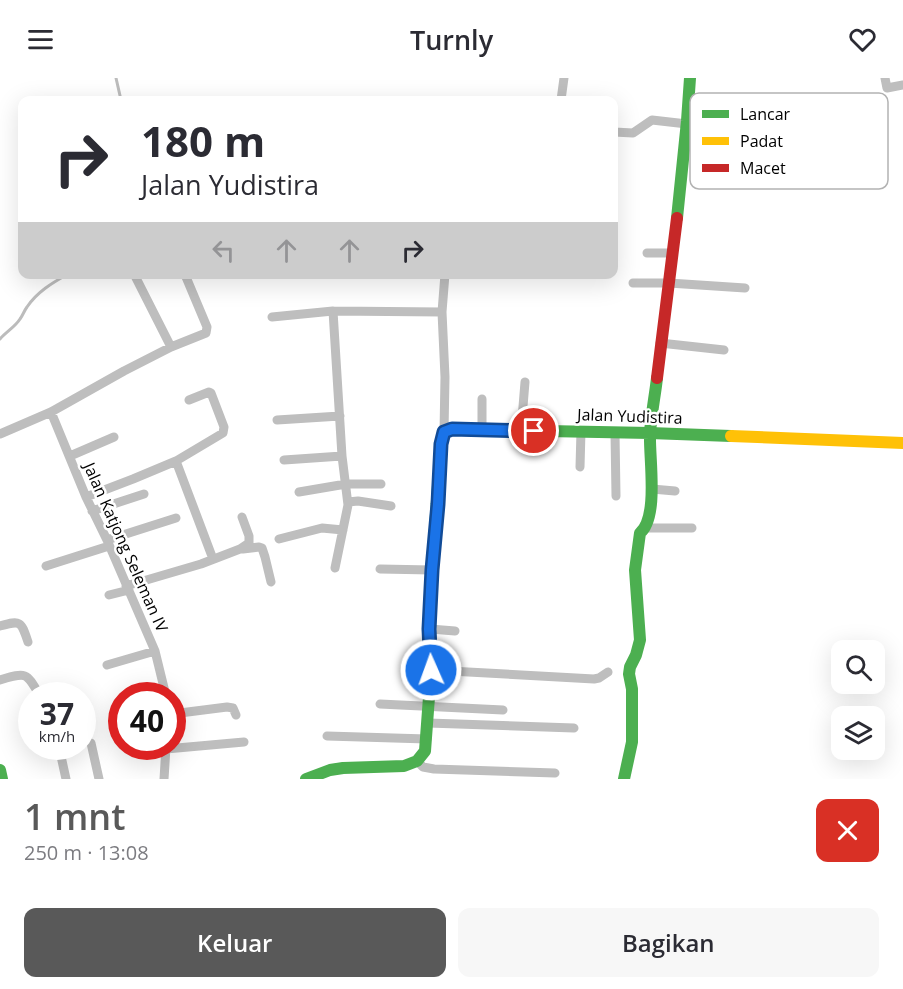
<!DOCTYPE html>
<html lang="id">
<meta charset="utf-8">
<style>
:root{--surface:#fff;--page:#f7f7f7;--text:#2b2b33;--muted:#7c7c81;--accent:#595959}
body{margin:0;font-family:"Open Sans",sans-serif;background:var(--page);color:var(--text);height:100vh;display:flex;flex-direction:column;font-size:22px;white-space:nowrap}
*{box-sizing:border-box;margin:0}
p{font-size:20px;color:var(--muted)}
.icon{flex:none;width:33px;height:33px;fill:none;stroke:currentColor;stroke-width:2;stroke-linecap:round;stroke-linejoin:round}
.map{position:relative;height:701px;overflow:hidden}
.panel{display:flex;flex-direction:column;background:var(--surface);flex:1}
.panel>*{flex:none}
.banner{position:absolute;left:18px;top:18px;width:600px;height:183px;border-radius:12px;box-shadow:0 6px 24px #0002;background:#fff;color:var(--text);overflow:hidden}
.controls{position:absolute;left:831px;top:562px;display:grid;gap:12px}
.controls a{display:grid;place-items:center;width:54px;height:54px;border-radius:12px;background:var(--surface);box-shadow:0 6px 24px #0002;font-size:30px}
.speed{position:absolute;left:18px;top:604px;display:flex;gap:12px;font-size:30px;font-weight:700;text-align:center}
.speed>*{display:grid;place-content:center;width:78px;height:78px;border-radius:50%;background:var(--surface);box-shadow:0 6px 24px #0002;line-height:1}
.speed small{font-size:15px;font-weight:400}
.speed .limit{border:9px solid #d22;background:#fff;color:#111}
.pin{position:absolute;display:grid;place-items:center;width:51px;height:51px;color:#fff;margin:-26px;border:3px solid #fff;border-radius:50%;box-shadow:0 2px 6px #0007}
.me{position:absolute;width:66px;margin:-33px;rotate:358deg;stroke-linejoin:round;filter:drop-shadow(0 0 4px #0008)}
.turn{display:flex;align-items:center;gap:21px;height:126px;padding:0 24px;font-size:27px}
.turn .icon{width:78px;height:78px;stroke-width:2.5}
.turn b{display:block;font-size:42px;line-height:51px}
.lanes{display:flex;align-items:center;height:57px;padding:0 24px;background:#0003;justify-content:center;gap:30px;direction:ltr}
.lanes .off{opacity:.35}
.round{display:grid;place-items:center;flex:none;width:63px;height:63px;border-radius:12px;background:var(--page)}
.summary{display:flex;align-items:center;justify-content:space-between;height:102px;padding:0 24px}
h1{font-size:36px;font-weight:600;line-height:45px;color:var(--accent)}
.cta{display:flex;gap:12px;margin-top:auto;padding:12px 24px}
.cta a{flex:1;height:69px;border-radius:12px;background:var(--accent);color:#fff;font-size:24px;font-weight:600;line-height:69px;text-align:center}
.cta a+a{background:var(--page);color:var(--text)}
header{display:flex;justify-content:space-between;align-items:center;height:78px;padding:0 24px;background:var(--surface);font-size:27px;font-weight:600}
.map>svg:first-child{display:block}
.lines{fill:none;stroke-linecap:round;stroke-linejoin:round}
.stream{stroke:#bcbcbc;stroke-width:3}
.street{stroke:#bebebe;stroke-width:9}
.fast{stroke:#4caf50;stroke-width:12}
.slow{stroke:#ffc107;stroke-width:12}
.jam{stroke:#c62828;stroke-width:12}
.route-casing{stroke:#114b97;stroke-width:15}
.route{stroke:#1a73e8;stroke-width:10}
.labels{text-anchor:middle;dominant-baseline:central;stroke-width:5;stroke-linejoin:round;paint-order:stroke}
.street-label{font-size:16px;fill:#000;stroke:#fff}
.key{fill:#fff;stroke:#b2b2b2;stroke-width:1.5}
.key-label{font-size:16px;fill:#000}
</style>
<header><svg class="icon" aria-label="menu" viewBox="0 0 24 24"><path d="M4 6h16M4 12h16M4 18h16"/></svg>Turnly<svg class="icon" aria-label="heart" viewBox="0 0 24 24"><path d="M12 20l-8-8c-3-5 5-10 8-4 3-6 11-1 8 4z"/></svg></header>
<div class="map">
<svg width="903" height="701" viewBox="0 0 903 701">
<rect width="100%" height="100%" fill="#fff"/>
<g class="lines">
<path class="stream" d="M116,0L121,22
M0,261C6,254 15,249 20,241C23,237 24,233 27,229C37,214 52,205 68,196"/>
<path class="street" d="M885,0L887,10L903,7
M561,22L564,0
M614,54L633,55L652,42L687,46
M647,175H673
M134,196L171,269
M633,205H669L745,210
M272,239L333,233
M660,265L724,272
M51,334L86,419L107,462L155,573L166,618
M277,342L340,338
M482,352V321
M521,353L525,304
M444,354L445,299L442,234L445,196
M615,355L616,418
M0,356L51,334L124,293L171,269L206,255L207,249L186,199
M70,378L114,359
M284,382L342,378
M176,383L213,481
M580,389L581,353
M652,411L675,413
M299,414L346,406H381
M86,419L133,401L176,383L223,355L224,349L211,315L209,314L189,322
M348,424L358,423L391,428
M92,433L144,416
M646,450H692
M279,461L322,450L343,452
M107,462L176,440
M243,471L259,469L262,470L265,479L271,504
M46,488L109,468
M335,490L348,427L342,378L333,233L442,234
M380,491L432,492
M126,508L201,486L240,471L249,465V458L242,439
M109,517L129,512
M0,548C21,542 21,543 28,564
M430,551L455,553
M107,587L155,573
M431,592L594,601L599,600L608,594
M0,602C27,594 26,594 40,618
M380,626L503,632
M172,636L227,629L233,630L236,637
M428,645L574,650
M327,658L427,661
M91,665L99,701
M59,669L66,701
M166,671L244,664
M417,683L423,689L434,691L555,695
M164,701L166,669"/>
<path class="fast" d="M677,140L687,43L690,0
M0,692L2,701
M306,701L330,692L343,690L404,688L417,683L425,673L431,592L430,551L432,492L441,366L444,354L452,351L650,355L731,358
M624,701L632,664V611L629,596L630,589L636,577L640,562L635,492L640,455C659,439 649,380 650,356C651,337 655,318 657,300"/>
<path class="slow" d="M731,358L903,365"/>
<path class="jam" d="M657,300L677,140"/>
</g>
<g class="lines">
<defs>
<path id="route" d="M431,592L429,551L432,492L438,426L441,366L444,354L452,351L534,353"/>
</defs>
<use href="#route" class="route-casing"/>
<use href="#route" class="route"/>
</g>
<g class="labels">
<g class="street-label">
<text transform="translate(630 338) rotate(2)">Jalan Yudistira</text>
<text transform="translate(126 469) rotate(66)">Jalan Katjong Seleman IV</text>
</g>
</g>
<rect x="690" y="15" width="198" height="96" rx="9" class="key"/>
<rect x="702" y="32" width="27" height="8" fill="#4caf50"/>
<rect x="702" y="59" width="27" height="8" fill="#ffc107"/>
<rect x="702" y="86" width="27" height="8" fill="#c62828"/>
<g class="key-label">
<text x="740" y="42">Lancar</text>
<text x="740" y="69">Padat</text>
<text x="740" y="96">Macet</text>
</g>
</svg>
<div class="controls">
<a><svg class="icon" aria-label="search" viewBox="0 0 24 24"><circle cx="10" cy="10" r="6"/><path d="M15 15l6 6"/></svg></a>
<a><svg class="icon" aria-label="layers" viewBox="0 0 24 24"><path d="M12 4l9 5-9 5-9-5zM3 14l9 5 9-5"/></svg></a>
</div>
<div class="speed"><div>37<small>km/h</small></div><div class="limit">40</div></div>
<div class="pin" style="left:534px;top:353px;background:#d93025"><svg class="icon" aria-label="arrive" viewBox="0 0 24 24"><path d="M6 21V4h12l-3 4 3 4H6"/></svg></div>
<svg class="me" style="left:431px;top:592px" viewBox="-20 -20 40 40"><circle r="17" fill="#1a73e8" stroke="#fff" stroke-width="3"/><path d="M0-11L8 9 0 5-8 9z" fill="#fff"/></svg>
<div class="banner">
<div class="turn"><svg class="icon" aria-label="right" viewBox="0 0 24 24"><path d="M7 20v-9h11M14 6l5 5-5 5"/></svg><div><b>180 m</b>Jalan Yudistira</div></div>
<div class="lanes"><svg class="icon off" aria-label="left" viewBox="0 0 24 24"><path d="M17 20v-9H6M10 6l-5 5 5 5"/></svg><svg class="icon off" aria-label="ahead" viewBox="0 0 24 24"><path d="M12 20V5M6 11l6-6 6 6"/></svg><svg class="icon off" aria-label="ahead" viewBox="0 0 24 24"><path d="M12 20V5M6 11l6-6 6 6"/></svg><svg class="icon" aria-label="right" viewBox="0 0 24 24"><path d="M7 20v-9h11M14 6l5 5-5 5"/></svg></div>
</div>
</div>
<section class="panel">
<div class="summary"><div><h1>1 mnt</h1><p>250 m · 13:08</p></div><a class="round" style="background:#d93025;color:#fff"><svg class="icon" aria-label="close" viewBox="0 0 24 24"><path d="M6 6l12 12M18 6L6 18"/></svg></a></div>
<div class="cta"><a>Keluar</a><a>Bagikan</a></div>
</section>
